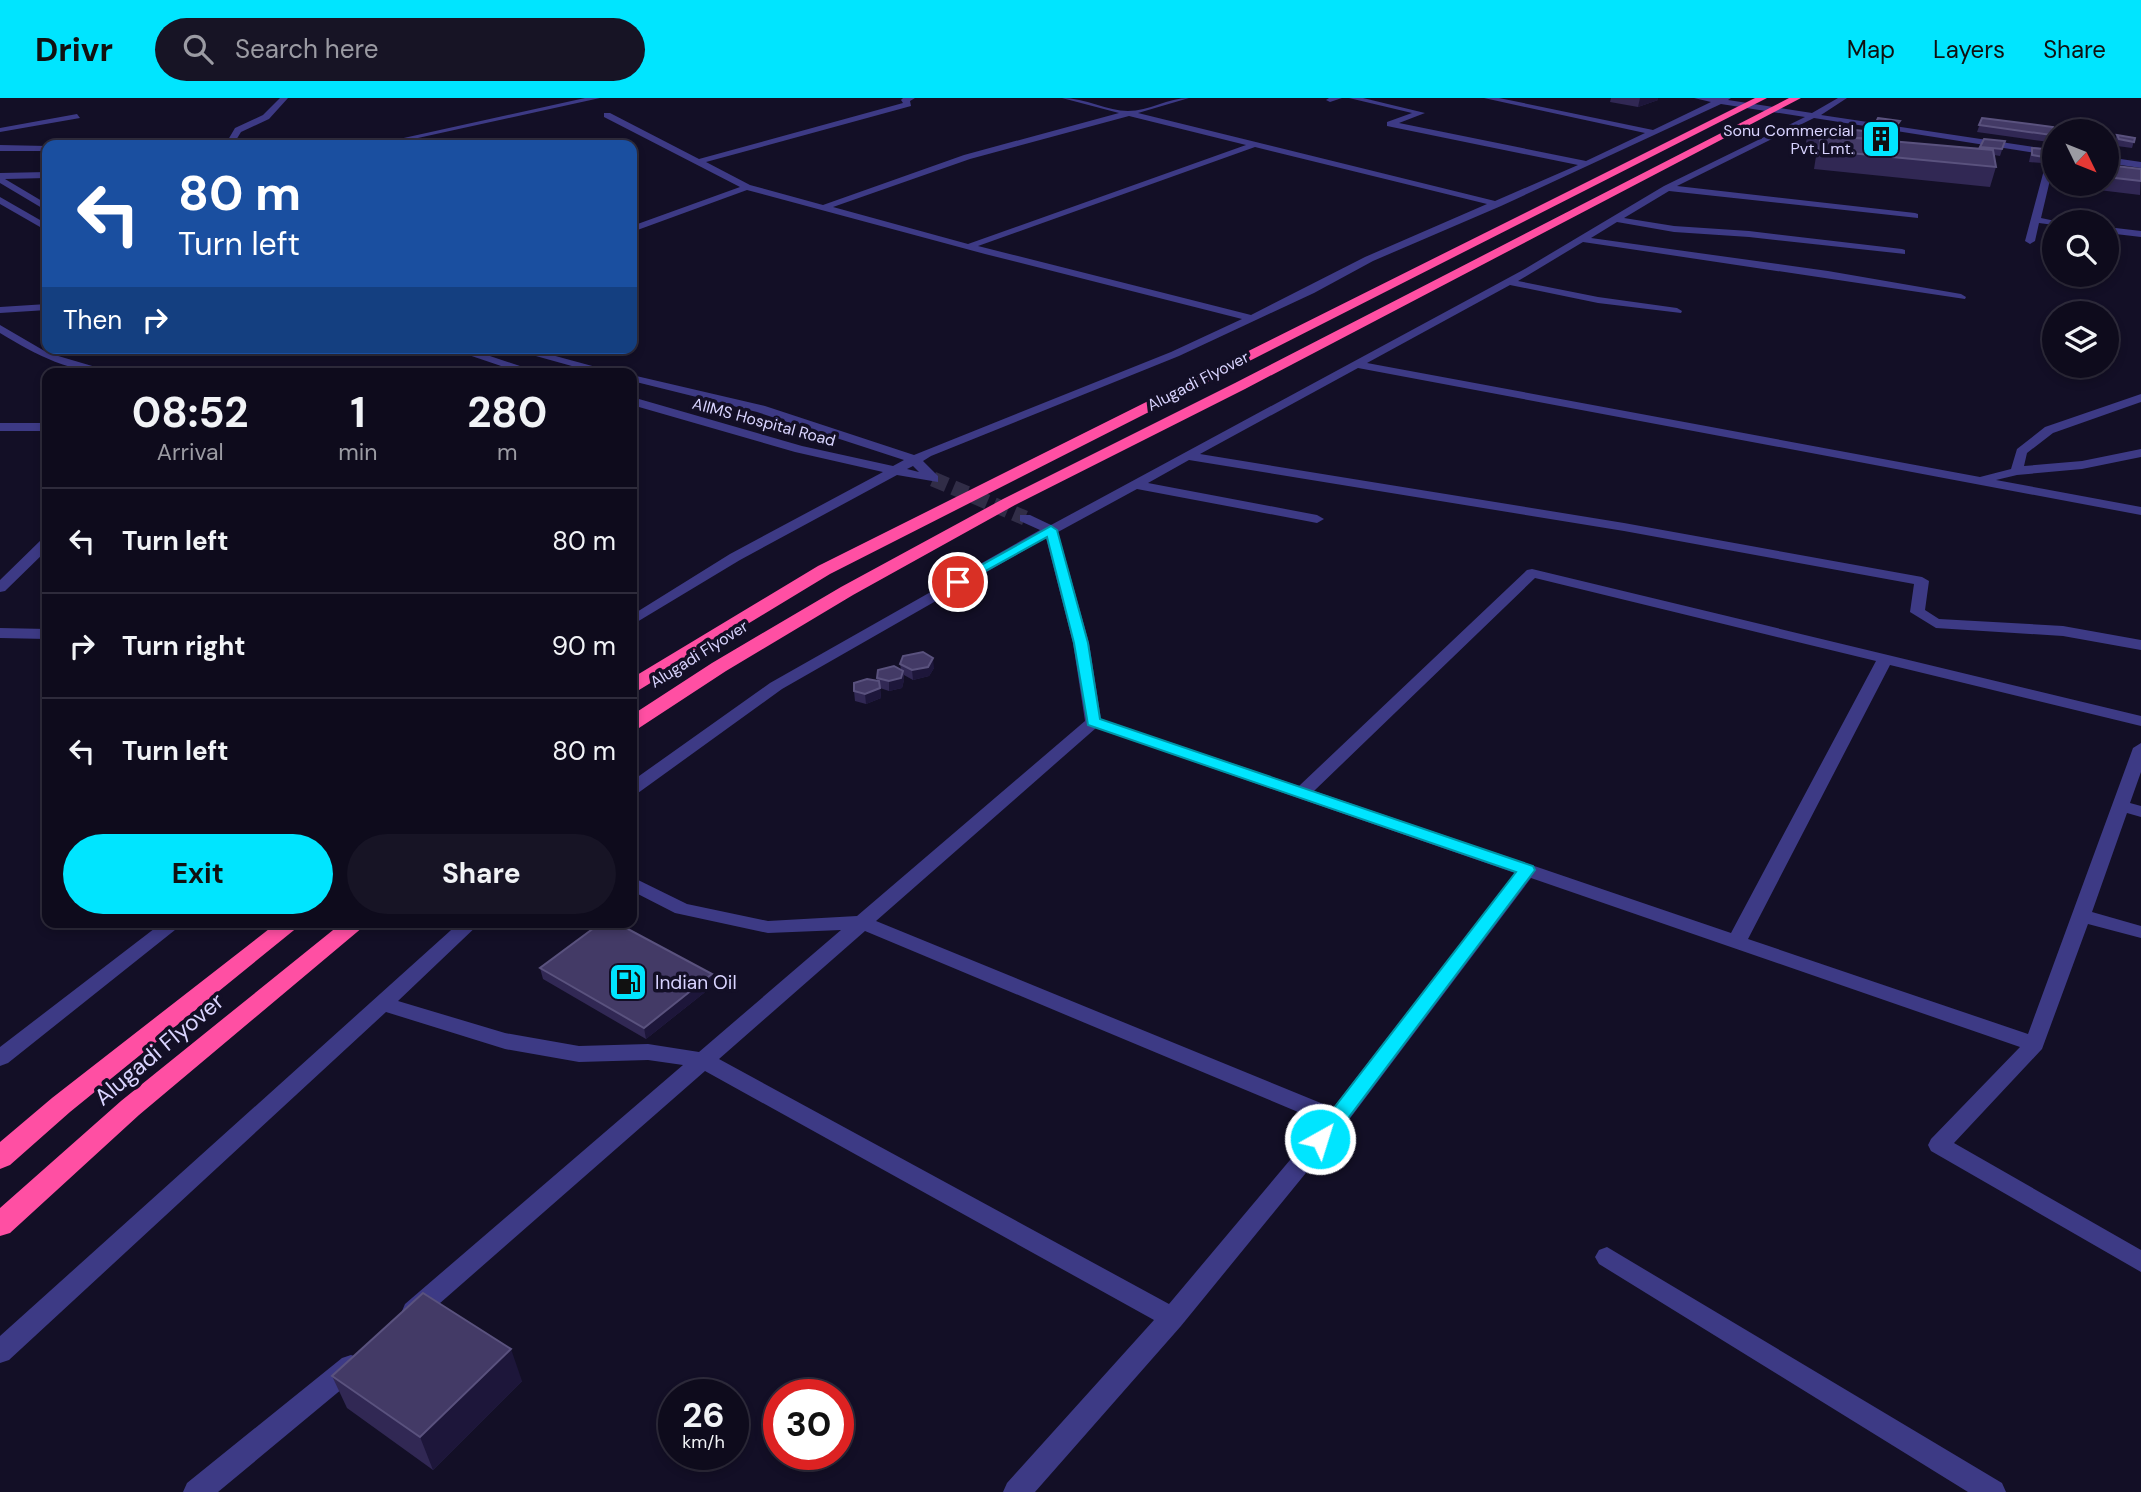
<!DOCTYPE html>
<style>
:root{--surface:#0e0b1c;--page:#171425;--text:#f1f3f6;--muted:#9b9ba3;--line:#2e2b3b;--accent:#00e5ff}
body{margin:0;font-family:"DM Sans",sans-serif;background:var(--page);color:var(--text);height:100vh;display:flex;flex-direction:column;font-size:26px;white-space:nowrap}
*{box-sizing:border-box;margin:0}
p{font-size:23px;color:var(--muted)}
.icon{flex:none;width:38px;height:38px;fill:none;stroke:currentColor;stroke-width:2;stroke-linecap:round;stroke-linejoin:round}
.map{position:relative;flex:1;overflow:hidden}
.panel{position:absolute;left:42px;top:270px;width:595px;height:560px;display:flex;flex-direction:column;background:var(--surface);border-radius:14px;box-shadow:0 4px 10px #0003,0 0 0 2px var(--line)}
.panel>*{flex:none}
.top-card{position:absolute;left:42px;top:42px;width:595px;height:214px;border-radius:14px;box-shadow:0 4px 10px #0003,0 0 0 2px var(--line);background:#1a4fa0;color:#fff;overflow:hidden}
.needle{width:46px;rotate:133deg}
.tools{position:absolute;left:2042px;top:21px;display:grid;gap:14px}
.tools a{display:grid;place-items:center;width:77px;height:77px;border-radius:50%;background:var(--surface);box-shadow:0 4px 10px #0003,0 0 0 2px var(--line);font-size:35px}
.speed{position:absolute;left:658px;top:1281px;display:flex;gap:14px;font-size:35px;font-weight:700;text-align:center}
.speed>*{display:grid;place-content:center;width:91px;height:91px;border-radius:50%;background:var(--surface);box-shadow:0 4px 10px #0003,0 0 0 2px var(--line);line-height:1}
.speed small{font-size:18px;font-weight:400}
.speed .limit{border:10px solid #d22;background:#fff;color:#111}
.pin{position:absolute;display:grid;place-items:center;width:60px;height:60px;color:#fff;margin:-30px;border:4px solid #fff;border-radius:50%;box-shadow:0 2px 7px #0007}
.me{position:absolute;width:77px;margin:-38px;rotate:39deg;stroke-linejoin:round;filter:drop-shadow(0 0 5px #0008)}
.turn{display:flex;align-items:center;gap:24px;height:147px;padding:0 21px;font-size:32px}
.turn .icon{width:91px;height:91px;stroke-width:2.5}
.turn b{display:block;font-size:49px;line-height:60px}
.then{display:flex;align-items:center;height:66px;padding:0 21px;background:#0003;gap:14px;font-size:26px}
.eta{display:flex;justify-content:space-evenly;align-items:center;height:119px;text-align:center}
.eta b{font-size:42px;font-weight:700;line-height:49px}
.cta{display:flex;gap:14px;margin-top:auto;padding:14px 21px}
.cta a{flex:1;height:80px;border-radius:42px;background:var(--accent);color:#111;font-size:28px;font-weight:700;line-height:80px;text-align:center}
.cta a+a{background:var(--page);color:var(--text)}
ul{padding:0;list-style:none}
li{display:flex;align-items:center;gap:21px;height:105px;padding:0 21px;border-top:2px solid var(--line)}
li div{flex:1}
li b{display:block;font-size:26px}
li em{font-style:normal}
header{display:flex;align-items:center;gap:42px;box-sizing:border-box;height:98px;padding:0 35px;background:var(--accent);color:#111}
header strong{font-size:33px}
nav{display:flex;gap:38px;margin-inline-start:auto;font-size:24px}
.search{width:490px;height:63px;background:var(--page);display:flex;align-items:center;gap:18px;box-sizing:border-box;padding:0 24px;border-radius:38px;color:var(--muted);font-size:26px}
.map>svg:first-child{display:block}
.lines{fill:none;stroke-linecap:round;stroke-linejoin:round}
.minor-tunnel{stroke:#312d47;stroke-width:15;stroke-dasharray:15 7;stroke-linecap:butt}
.minor{fill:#3d3a85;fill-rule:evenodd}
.highway{fill:#ff4fa3;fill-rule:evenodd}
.wall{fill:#312854}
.shaded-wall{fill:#1d163a}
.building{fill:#433a66;stroke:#5a527e;stroke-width:2}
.route{fill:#00e5ff;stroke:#0095a6;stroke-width:2}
.labels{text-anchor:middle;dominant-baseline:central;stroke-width:7;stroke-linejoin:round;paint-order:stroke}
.far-poi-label{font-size:16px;fill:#d9d4ff;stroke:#130f26;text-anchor:end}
.far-street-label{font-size:16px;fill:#d9d4ff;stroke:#130f26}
.poi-label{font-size:19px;fill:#d9d4ff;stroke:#130f26;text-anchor:start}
.near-street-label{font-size:23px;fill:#d9d4ff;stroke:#130f26}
</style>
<header>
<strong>Drivr</strong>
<div class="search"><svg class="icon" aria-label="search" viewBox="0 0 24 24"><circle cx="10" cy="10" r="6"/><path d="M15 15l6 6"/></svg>Search here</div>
<nav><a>Map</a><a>Layers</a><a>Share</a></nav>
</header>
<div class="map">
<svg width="2141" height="1394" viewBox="0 0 2141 1394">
<rect width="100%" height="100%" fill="#130f26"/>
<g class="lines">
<path class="minor-tunnel" d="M933,381L1025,420"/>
<path class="minor" d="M280,0H288L269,21L241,34L233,47H225L235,30L263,17Z
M585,0H600L386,47H372Z
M903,0H915L910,3L911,8L706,64L750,87L823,107L964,57L1119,15L1062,0C1085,0 1108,13 1128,13C1149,13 1168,0 1189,0L1138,15L1495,103L1578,67L1387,28V24L1412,15L1349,0H1363L1425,15L1399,25L1586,63L1645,35L1484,0H1499L1653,32L1711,4L1694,0H1731L1728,2L1812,15L1838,0H1847L1821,17L2054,52V65L2041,120L2060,124H2054V127L2039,125L2035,143L2030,146L2025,143L2048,57L1814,20L1677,88L1915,115L1918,116V120L1669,93L1624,120L1674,128L1749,133L1902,151L1905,152V156L1749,139L1674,134L1617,124L1591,140L1828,173L1961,196L1966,199L1965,201L1583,144L1518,183L1598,199L1677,210L1682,213L1681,215L1598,205L1510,187L1367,265L1980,379L2011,371L2017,351L2045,329L2141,296V304L2053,335L2027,355L2024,368L2082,363L2141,351V359L2082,371L2017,377L1996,382L2141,409V417L1358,270L1200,356L1624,425L1922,479L1929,483L1925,512L1939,521L2063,528L2141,542V552L2063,538L1936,530L1910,514L1914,486L1624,433L1189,362L1148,385L1317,417L1324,421L1317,425L1137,391L1058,434L1089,545L1101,621L1299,688L1527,472L1532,471L2141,618V628L1890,567L1748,841L2028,936L2133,650L2141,645V674L2130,705L2141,708V719L2127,715L2092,814L2141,828V840L2088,826L2042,951L1954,1045L2141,1152V1174L1931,1053L1928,1047L1931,1041L2020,949L1531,780L1345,1027L1181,1228L1035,1394H1003L1007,1385L1154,1222L705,973L423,1220L414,1224L405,1220L402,1213L405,1206L683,967L648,962L579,964L505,951L386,914L9,1262L0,1265V1238L460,824H481L398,903L505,935L579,948L648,946L699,954L841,832L768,835L675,815L632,793V779L687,806L768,823L857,818L1085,623L1073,545L1046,440L782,591L638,695L632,696V683L770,585L1040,432L1020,423V417H1030L1051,427L1523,172L1664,88L1805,19L1721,6L1501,108L1373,163L1314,195L1179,258L931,358L923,363L938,378V384L897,377L740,462L632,527V517L730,456L883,374L795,354L632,307V299L802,348L893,368L904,362L757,314L632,283V277L765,308L914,357L1171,254L1242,221L985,156L747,92L632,134V128L740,89L604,19V15H610L699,61L903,5L901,2ZM1129,18L1246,47L968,146L833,109L970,61ZM1255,49L1487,106L1365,159L1251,217L978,148ZM913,368L919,374L907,371ZM1535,480L1876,563L1731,835L1314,693ZM1096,630L1515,775L1333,1010L876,823ZM865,833L1322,1024L1169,1206L719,961Z
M1329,0H1342L1330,4L1326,2Z
M77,16L80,20L0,34V30Z
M0,47L47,48V53H0Z
M2107,59L2141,64V70L2107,65Z
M47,74V80L5,81L47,106V113L0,85V75Z
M0,99L47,126V133L0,106Z
M2107,129L2141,133V139L2107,135Z
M47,206V212L0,215V209Z
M0,227L48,255L116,275C70,275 38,258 0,235Z
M448,250H466L541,275H522Z
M507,250H526L618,275H597Z
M0,325H47V333H0Z
M47,440V452L5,493L0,494V482L42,441Z
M0,530L47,531V541L0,540Z
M163,824H185L8,965L0,968V949Z
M1607,1149L2002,1385L2006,1394H1968L1599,1166L1595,1159L1599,1152Z
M351,1257L360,1260L364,1268L360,1276L218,1394H183L187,1385L342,1260Z"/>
<path class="highway" d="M1755,0H1767L830,476L639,592L632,594V580L818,468Z
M1789,0H1801L1245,291L1015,407L853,497L726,573L639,630L632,632V617L712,565L841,489L1003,401L1235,285Z
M278,824H304L70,1014L10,1067L0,1071V1044L52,1000Z
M343,824H369L139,1017L10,1135L0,1138V1110L121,1003Z"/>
</g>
<path class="wall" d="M1611,0H1658V2L1638,9L1610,4Z
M1982,20L2051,37L2049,44L1977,34Z
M1900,23L1896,36L1891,43L1980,51L1984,41L2005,43L2000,58L1994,57L1996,69L1990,89L1814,71L1817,52L1805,50L1808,34L1853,39L1855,32L1871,34Z
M2117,37L2135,40L2132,50L2117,48L2115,43Z
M2032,50L2044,59L2042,65L2029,64Z
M2107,67L2141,71L2140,97L2082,90V86H2107Z
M900,566L934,570L929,578L913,582L904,577V582L902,590L889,593L880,590L881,600L866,606L855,603L854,593L877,583V580L901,571Z
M540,870L712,876L714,887L646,941L543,881Z
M332,1278L522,1283L433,1372L347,1310Z"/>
<path class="shaded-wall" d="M1640,0H1658V2L1638,9Z
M1900,23L1896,36L1887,48L1891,35Z
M933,560L934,570L929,578L913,582L912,572Z
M903,573L904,582L902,590L889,593V583Z
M880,590L881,600L866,606L865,596Z
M712,876L714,887L646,941L644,930Z
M511,1251L522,1283L433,1372L420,1339Z"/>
<path class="building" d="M1878,20L1900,23L1891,35L1871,34Z
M1982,20L2053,29L2051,37L1979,27Z
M1855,32L1872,34V41L1821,37V39L1808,38V34L1854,39Z
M1821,37L1993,52L1996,69L1819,52Z
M2117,37L2135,40L2134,44L2119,41Z
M1984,41L2005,43L2002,51L1980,49Z
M2032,50L2044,51V59L2032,57Z
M2107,67L2141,71V83L2107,79Z
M923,554L933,560L928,569L912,572L900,566L903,558Z
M894,568L903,573L901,580L889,583L877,580L878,572Z
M867,581L879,583L880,590L865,596L854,593V585Z
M602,824H615L712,876L644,930L540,870Z
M423,1195L511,1251L420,1339L332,1278Z"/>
<path class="route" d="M1051,428L1057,432L1088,545L1100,621L1533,768L1535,772L1328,1047L1320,1049L1313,1047L1310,1041L1516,774L1088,627L1074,545L1047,439L962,486L958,488L951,484Z"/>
<defs>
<symbol id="building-square" viewBox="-11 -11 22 22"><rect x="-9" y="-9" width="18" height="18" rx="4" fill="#00e5ff" stroke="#130f26"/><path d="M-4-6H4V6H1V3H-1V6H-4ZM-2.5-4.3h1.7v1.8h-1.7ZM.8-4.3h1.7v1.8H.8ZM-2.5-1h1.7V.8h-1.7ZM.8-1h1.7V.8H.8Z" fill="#111"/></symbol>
<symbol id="fuel-square" viewBox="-11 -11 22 22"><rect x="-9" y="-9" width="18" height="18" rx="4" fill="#00e5ff" stroke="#130f26"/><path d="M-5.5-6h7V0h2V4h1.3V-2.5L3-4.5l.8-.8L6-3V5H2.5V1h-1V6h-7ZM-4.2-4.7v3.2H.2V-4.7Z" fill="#111"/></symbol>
</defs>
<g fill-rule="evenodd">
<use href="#building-square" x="1859" y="19" width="44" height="44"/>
<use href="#fuel-square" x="606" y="862" width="44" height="44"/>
</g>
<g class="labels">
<g class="far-poi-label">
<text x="1854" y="32">Sonu Commercial<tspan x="1854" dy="18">Pvt. Lmt.</tspan></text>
</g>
<g class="far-street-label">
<text transform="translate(1198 283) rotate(-27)">Alugadi Flyover</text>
<text transform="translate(764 324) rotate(15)">AIIMS Hospital Road</text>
<text transform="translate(699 556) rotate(-32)">Alugadi Flyover</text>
</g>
<g class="poi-label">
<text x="655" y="884">Indian Oil</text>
</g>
<g class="near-street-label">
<text transform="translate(159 951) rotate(-40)">Alugadi Flyover</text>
</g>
</g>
</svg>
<div class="tools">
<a><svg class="needle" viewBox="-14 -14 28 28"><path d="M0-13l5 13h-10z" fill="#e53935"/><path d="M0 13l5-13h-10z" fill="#9b9ba3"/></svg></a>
<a><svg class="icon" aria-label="search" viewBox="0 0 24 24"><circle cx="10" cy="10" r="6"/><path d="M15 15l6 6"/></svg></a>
<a><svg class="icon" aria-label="layers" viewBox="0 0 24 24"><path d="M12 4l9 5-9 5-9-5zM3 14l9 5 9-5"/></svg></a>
</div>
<div class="speed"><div>26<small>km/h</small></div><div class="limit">30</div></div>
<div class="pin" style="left:958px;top:484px;background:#d93025"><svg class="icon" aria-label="arrive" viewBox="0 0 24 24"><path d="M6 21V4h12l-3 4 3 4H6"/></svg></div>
<svg class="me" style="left:1320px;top:1041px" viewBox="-20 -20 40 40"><circle r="17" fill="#00e5ff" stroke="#fff" stroke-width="3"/><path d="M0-11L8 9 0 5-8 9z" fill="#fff"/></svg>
<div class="top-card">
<div class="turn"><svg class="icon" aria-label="left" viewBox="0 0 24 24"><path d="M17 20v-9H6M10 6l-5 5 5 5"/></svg><div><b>80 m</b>Turn left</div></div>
<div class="then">Then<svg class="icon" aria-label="right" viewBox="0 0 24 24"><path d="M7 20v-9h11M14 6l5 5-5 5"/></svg></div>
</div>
<section class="panel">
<div class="eta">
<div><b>08:52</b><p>Arrival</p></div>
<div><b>1</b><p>min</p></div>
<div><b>280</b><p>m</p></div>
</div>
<ul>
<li><svg class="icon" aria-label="left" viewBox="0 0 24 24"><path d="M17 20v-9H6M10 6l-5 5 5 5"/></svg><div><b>Turn left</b></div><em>80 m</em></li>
<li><svg class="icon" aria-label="right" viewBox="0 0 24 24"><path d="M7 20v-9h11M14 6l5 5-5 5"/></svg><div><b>Turn right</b></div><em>90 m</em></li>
<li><svg class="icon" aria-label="left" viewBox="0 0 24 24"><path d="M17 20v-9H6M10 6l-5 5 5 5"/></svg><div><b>Turn left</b></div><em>80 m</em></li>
</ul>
<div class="cta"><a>Exit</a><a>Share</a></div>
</section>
</div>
